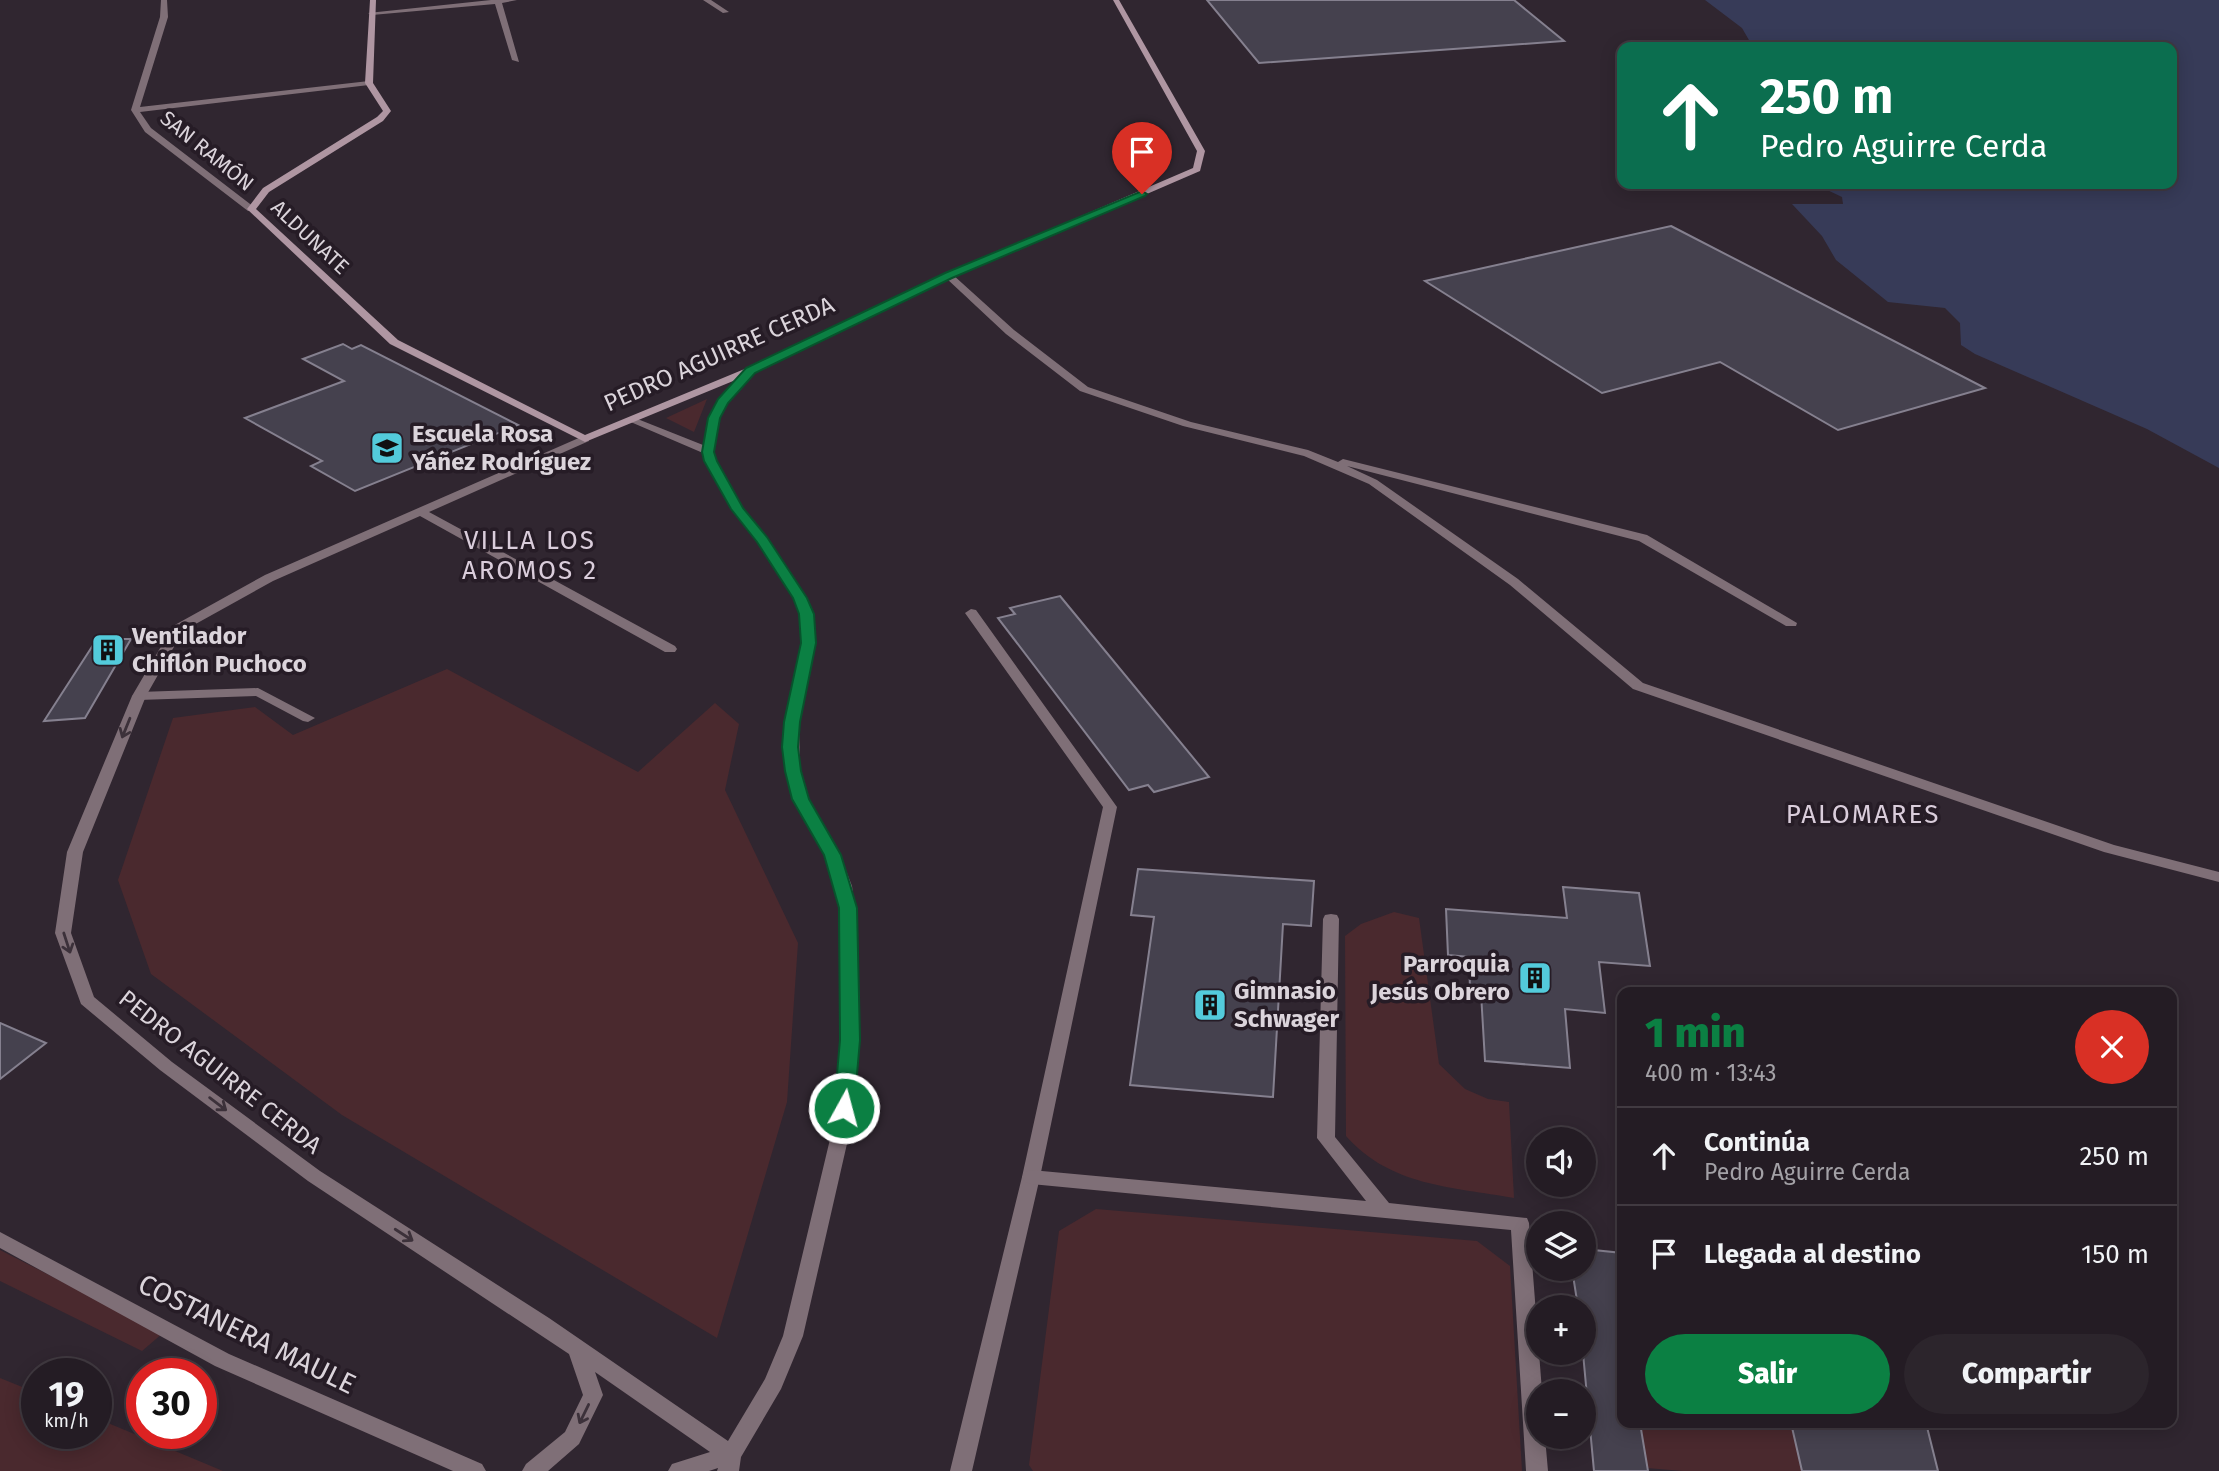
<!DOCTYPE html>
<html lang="es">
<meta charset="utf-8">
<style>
:root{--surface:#241c24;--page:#2c252c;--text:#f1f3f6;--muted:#a3a1a6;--line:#413a41;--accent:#0b8043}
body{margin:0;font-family:"Fira Sans",sans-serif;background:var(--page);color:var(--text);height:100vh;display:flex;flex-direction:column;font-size:26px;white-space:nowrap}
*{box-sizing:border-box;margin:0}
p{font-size:23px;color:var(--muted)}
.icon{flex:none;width:38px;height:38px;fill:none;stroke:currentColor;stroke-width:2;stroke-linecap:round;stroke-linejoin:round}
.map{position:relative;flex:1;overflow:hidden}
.sheet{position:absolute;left:1617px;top:987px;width:560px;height:441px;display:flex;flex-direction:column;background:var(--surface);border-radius:14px;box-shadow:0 4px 18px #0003,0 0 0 2px var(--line)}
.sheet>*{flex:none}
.banner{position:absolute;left:1617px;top:42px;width:560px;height:147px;border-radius:14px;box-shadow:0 4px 18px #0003,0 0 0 2px var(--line);background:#0b6e4f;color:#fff;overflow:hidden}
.controls{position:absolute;left:1526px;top:1127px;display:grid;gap:14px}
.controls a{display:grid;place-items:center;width:70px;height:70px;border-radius:50%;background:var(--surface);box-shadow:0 4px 18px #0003,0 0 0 2px var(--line);font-size:35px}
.speed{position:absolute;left:21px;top:1358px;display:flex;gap:14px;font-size:35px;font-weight:700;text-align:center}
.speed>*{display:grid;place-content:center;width:91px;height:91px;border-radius:50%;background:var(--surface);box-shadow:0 4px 18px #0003,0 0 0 2px var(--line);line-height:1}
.speed small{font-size:18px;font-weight:400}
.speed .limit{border:10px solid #d22;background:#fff;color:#111}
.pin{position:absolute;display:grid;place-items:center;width:60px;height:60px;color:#fff;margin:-72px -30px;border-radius:50% 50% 50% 0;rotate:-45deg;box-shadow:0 0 7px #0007}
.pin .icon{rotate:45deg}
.me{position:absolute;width:77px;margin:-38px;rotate:7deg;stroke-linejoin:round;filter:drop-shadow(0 0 5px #0008)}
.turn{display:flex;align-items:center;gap:24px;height:147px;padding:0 28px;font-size:32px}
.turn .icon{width:91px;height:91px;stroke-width:2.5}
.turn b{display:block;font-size:49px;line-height:60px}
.round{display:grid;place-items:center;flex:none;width:74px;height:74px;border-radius:37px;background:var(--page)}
.overview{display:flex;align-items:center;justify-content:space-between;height:119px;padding:0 28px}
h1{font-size:42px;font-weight:800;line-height:52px;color:var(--accent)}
.button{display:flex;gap:14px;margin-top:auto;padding:14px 28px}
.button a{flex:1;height:80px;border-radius:42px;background:var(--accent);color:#fff;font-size:28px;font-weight:800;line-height:80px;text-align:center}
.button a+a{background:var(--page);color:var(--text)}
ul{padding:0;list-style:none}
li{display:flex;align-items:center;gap:21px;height:98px;padding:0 28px;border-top:2px solid var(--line)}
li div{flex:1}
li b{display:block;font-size:26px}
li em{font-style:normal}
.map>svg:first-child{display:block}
.green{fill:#4a292e}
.water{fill:#373b58}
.building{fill:#45414e;stroke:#85808f;stroke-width:2}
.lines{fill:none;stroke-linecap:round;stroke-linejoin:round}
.lane{fill:#7f6f77;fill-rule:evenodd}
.street{fill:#7f6f77;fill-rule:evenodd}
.secondary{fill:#af96a2;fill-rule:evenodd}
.oneway{stroke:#3c313a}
.route{fill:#0b8043;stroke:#07532c;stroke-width:2}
.labels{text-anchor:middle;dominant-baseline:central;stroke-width:7;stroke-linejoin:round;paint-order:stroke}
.far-street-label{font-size:21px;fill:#dbd4db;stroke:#261c26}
.street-label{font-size:24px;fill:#dbd4db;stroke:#261c26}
.poi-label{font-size:24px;font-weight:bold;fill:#dbd4db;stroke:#261c26;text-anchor:start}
.neighbourhood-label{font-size:26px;letter-spacing:2px;fill:#dacddb;stroke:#261c26}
.near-street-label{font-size:28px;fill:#dbd4db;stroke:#261c26}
</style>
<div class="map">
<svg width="2219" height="1471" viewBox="0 0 2219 1471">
<rect width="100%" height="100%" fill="#302630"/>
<path class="green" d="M707,399L694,432L666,418Z
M447,669L638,772L715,703L739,724L725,790L798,943L787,1102L717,1338L342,1115L151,974L118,880L173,718L255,707L293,735Z
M1394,912L1419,918L1439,1064L1465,1089L1488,1099L1509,1102L1514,1198C1452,1187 1390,1186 1346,1136L1345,936L1361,924Z
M1096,1209L1477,1241L1510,1266L1522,1471H1033L1029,1465L1059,1231Z
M0,1250L163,1333L142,1351L0,1281Z
M0,1378L37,1393V1433H96V1418L223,1471H0Z
M1640,1423H1791L1802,1471H1683L1647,1468Z"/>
<path class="water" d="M1705,0H2219V468L2147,429L1975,354L1961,345L1960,323L1945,308L1888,302L1836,260L1822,236L1792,204H1843L1842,197L1821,187L1807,184H2172V47H1753L1742,28Z"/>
<path class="building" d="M1207,0H1514L1564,41L1259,63Z
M1671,226L1985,388L1838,430L1720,362L1602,393L1425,281Z
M343,344L352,349L361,345L518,425L355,491L311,466L322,461L245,418L344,381L303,359Z
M1060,596L1209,777L1154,792L1148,785L1129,790L998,618L1015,614L1010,608Z
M97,639H131L85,718L44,721Z
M1138,869L1314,881L1311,926L1283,924L1273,1097L1130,1085L1154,917L1131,915Z
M1563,887L1639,893L1650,966L1599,962L1605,1013L1565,1009L1570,1068L1485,1061L1481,993L1470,989L1469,957L1448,955L1446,909L1567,918Z
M0,1023L46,1043L0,1079Z
M1584,1249L1622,1253V1423H1640L1648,1471H1594L1583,1353L1584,1307H1578L1572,1269H1584Z
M1791,1423H1926L1938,1471H1802Z"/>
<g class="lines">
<path class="lane" d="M946,274H952L1014,330L1088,387L1191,422L1308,450L1338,462L1343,459L1647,535L1797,623L1796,626H1786L1639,541L1347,466L1377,480L1518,579L1643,683L2114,845L2219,872V882L2104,852L1633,689L1510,585L1369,484L1304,456L1183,426L1080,391L1006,334L946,278Z
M971,609L976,610L1117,807L1040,1177L972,1471H950L1022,1177L1103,807L965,613Z
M258,688L315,718L308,722L303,721L256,696L139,700L132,696L139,692Z"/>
<path class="street" d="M161,0H167L168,17L140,107L369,81L373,83L369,85L140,112L151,128L254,207V211H248L145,132L131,110L160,17Z
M491,0H517L502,3L519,62L512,60L495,4L372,15L368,13Z
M703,0H711L729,12L723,13Z
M751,367L756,370L727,402L719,418L714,451L717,461L742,508L768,540L806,598L812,614L816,643L799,722L800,771L808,799L840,855L852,886L858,930V1040L849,1135L803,1336L781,1389L741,1457L739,1471H717L718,1468L709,1471H668L672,1464L710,1452L595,1372L603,1395L579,1444L548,1471H522L526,1464L565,1432L583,1395L569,1354L308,1181L160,1070L81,1004L55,933L67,852L132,696L173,626L265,575L581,437H589V441L429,512L675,646L677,649L675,652H665L420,516L273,581L183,631L146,696L83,852L71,933L94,997L172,1062L320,1171L549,1318L728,1441L765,1379L783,1336L831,1135L842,1040V930L836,886L824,855L794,799L786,771L785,722L802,643L800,614L794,598L757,542L731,509L703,453L626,420L631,417L635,418L703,445C711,403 719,398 747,368Z
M1331,914L1337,915L1339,919L1335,1137L1389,1203L1527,1218L1529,1223L1542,1391H1538V1437H1545L1548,1471H1526L1511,1230L1031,1184L1025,1182L1022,1177L1025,1172L1031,1170L1366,1201L1317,1138L1323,919L1325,915Z
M0,1232L229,1354L482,1464L486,1471H453L215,1366L0,1248Z"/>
<path class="secondary" d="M370,0H376L373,83L391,111L383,121L269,192L256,209L398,340L585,435L747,368L946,274L1193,168L1197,151L1113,0H1119L1205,151L1200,171L952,278L755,372L585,442L390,344L247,209L263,188L377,117L383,111L365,83Z"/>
</g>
<defs><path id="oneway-shaft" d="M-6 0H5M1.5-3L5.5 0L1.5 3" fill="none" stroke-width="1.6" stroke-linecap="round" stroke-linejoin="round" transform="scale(1.75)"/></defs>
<g class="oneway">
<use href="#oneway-shaft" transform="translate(126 728) rotate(112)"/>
<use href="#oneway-shaft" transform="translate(67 943) rotate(72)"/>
<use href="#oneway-shaft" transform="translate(218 1104) rotate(37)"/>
<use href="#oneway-shaft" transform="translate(404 1235) rotate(33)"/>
<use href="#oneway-shaft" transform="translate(584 1414) rotate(116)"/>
</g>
<path class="route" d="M1142,191L1147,194L1145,196L952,278L755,373L728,403L720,418L714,452L717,461L743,508L767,537L807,598L814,614L816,643L800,722L798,747L801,771L809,799L841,855L857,908L860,1040L854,1108L851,1113L844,1115L837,1113L834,1108L840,1040L839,908L824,855L792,799L785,771L782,747L784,722L801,643L799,614L793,598L757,542L731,509L704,461L702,452L708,418L718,399L746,368L945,273Z"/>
<defs>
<symbol id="school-square" viewBox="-11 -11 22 22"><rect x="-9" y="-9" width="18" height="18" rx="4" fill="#53cbdb" stroke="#261c26"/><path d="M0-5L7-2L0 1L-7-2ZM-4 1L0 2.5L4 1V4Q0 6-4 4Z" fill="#111"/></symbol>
<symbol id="building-square" viewBox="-11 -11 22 22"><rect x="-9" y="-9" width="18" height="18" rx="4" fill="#53cbdb" stroke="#261c26"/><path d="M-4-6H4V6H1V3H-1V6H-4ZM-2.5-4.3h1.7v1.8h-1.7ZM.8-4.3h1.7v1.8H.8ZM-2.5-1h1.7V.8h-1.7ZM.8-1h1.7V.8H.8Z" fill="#111"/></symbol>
</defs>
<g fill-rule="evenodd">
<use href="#school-square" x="368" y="429" width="38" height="38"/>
<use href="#building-square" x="89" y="631" width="38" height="38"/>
<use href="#building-square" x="1516" y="959" width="38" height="38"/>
<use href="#building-square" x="1191" y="986" width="38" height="38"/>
</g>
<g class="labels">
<g class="far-street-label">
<text transform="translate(207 151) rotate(39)">SAN RAMÓN</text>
<text transform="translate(310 237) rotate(43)">ALDUNATE</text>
</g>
<g class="street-label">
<text transform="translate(719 354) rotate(-24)">PEDRO AGUIRRE CERDA</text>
<text transform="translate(220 1072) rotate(38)">PEDRO AGUIRRE CERDA</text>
</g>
<g class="poi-label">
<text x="412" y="434">Escuela Rosa<tspan x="412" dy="28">Yáñez Rodríguez</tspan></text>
<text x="132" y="636">Ventilador<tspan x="132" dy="28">Chiflón Puchoco</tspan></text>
<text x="1510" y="964" text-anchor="end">Parroquia<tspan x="1510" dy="28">Jesús Obrero</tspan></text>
<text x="1234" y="991">Gimnasio<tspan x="1234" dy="28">Schwager</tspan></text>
</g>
<g class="neighbourhood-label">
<text x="530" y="540">VILLA LOS<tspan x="530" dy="30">AROMOS 2</tspan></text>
<text x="1863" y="814">PALOMARES</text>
</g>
<g class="near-street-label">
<text transform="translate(247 1334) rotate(26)">COSTANERA MAULE</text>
</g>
</g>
</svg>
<div class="controls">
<a><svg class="icon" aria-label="sound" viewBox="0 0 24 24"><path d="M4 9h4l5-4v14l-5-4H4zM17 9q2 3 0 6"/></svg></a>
<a><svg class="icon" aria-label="layers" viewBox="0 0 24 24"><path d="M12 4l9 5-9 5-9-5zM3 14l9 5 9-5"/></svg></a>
<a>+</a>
<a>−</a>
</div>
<div class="speed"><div>19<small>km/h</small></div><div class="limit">30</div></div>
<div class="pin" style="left:1142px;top:194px;background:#d93025"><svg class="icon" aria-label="arrive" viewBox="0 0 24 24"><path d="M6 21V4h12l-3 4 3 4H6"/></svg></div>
<svg class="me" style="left:844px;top:1108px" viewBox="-20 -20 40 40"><circle r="17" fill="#0b8043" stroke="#fff" stroke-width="3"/><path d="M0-11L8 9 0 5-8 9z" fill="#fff"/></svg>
<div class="banner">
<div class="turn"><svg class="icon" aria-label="ahead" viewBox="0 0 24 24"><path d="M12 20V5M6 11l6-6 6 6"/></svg><div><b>250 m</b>Pedro Aguirre Cerda</div></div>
</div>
<section class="sheet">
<div class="overview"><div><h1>1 min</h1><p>400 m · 13:43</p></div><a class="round" style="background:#d93025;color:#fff"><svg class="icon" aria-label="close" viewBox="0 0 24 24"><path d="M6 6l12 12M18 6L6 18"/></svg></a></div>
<ul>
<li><svg class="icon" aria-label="ahead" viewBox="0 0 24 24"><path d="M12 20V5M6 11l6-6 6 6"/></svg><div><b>Continúa</b><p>Pedro Aguirre Cerda</p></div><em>250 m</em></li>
<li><svg class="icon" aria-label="arrive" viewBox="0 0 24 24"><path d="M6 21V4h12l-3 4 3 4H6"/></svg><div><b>Llegada al destino</b></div><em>150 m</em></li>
</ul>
<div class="button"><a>Salir</a><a>Compartir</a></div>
</section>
</div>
